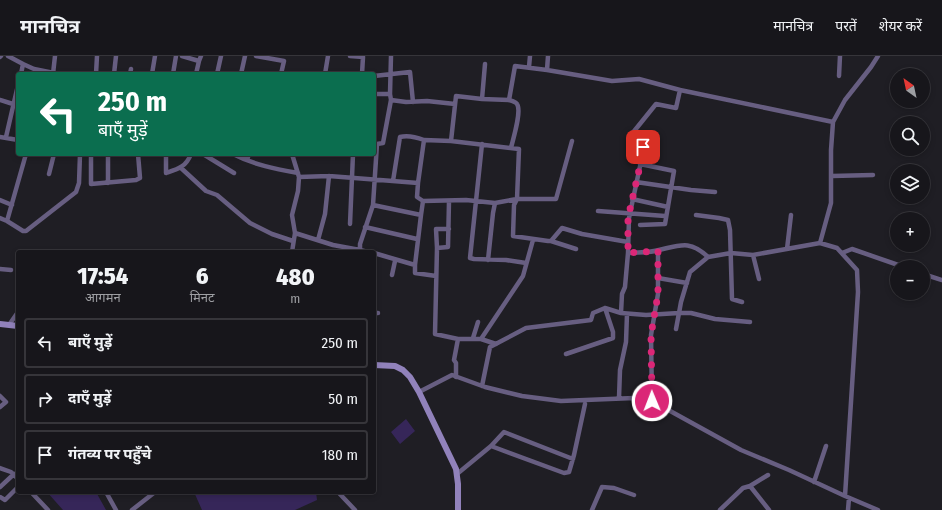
<!DOCTYPE html>
<html lang="hi">
<meta charset="utf-8">
<style>
:root{--surface:#17161b;--page:#242328;--text:#f1f3f6;--muted:#9e9fa3;--line:#36353a}
body{margin:0;font-family:"Fira Sans Condensed","Noto Sans Devanagari",sans-serif;background:var(--page);color:var(--text);height:100vh;display:flex;flex-direction:column;font-size:15px;white-space:nowrap}
*{box-sizing:border-box;margin:0}
p{font-size:13px;color:var(--muted)}
.icon{flex:none;width:22px;height:22px;fill:none;stroke:currentColor;stroke-width:2;stroke-linecap:round;stroke-linejoin:round}
.map{position:relative;flex:1;overflow:hidden}
.side{position:absolute;left:16px;top:194px;width:360px;height:244px;display:flex;flex-direction:column;background:var(--surface);border-radius:4px;box-shadow:0 2px 6px #0003,0 0 0 1px var(--line)}
.side>*{flex:none}
.hud{position:absolute;left:16px;top:16px;width:360px;height:84px;border-radius:4px;box-shadow:0 2px 6px #0003,0 0 0 1px var(--line);background:#0b6e4f;color:#fff;overflow:hidden}
.needle{width:26px;rotate:327deg}
.controls{position:absolute;left:890px;top:12px;display:grid;gap:8px}
.controls a{display:grid;place-items:center;width:40px;height:40px;border-radius:50%;background:var(--surface);box-shadow:0 2px 6px #0003,0 0 0 1px var(--line);font-size:20px}
.pin{position:absolute;display:grid;place-items:center;width:34px;height:34px;color:#fff;margin:-17px;border-radius:8px;box-shadow:0 2px 6px #0006}
.me{position:absolute;width:44px;margin:-22px;rotate:359deg;stroke-linejoin:round;filter:drop-shadow(0 0 3px #0008)}
.turn{display:flex;align-items:center;gap:14px;height:84px;padding:0 16px;font-size:18px}
.turn .icon{width:52px;height:52px;stroke-width:2.5}
.turn b{display:block;font-size:28px;line-height:34px}
.eta{display:flex;justify-content:space-evenly;align-items:center;height:68px;text-align:center}
.eta b{font-size:24px;font-weight:800;line-height:28px}
ul{padding:0;list-style:none}
li{display:flex;align-items:center;gap:12px;height:50px;margin:0 8px 6px;padding:0 8px;border:2px solid var(--line);border-radius:4px}
li div{flex:1}
li b{display:block;font-size:15px}
li em{font-style:normal}
header{display:flex;align-items:center;gap:24px;box-sizing:border-box;height:56px;padding:0 20px;background:var(--surface);border-bottom:1px solid var(--line)}
header strong{font-size:19px}
nav{display:flex;gap:22px;margin-inline-start:auto;font-size:14px}
.map>svg:first-child{display:block}
.green{fill:#362659}
.lines{fill:none;stroke-linecap:round;stroke-linejoin:round}
.street{stroke:#675e81;stroke-width:4.5}
.secondary{stroke:#9182bb;stroke-width:6}
.route{stroke:#db2777;stroke-width:7;stroke-dasharray:0 12.6}
</style>
<header>
<strong>मानचित्र</strong>
<nav><a>मानचित्र</a><a>परतें</a><a>शेयर करें</a></nav>
</header>
<div class="map">
<svg width="942" height="454" viewBox="0 0 942 454">
<rect width="100%" height="100%" fill="#1f1e24"/>
<path class="green" d="M406,363L415,375L400,388L391,376Z
M47,436H96L106,454H63Z
M194,436H316L317,444L295,454H202Z"/>
<g class="lines">
<path class="street" d="M8,0L23,8L21,18
M182,0L199,5L201,0
M256,0L284,5L281,18
M350,0L363,1L362,18
M0,1L1,0
M23,8L34,13L59,18
M529,11L530,0
M547,14L548,0
M53,18L55,0
M96,18L97,0
M114,18L116,0
M130,18L131,13
M152,18L155,0
M173,18L176,0
M196,18L199,5
M217,18L221,0
M241,18L245,0
M325,18L328,0
M374,20L410,16L413,46
M839,20L840,0
M680,34L833,66
M374,38H390L391,44L406,46L427,45L455,48
M390,38L391,0
M482,43L509,44L515,10L547,14L612,25L639,23L680,34L676,52L656,48L631,79L644,81L642,101L629,162L628,197
M0,44L13,48
M509,44C512,45 516,46 517,48C522,55 513,83 511,92
M0,81L18,84
M6,81L18,29
M572,85L556,143H517L514,149L513,180L548,185H551L562,172L582,178L628,186
M482,88L470,202L474,203L506,204L526,207
M91,98V128L136,124L140,122L138,98
M166,98V117C178,113 186,111 191,98
M203,98L234,117
M233,98C254,109 276,113 298,117
M292,98L299,121L298,135L292,159L295,177L292,196
M247,104L249,98
M640,108L674,115L665,168L640,169
M181,112L206,135L217,139L250,167L272,178L293,185
M49,118L54,98
M832,120L873,119
M299,121L329,120L418,127L424,84L451,85L456,40L482,43L485,8
M393,125L400,81C407,79 416,81 424,84
M636,126L691,134L715,136
M108,127V98
M418,127L417,141L423,145L466,144L495,147L517,143L519,93L451,85
M632,143L668,151
M0,144L12,149
M373,149L421,159L423,145
M598,155L665,160
M696,159L719,162L728,164L730,174L732,243L742,246
M0,162L7,165L23,175H26L76,136L79,127L80,98
M7,165L26,98
M350,168L353,98
M365,171L417,183
M449,173H436L437,192L435,278L458,283H481L496,288
M295,177L333,189L360,194V188L373,149L377,88L383,87L391,44
M318,184L325,158L329,120
M551,185L576,193
M820,187L831,147V94L833,66L845,44L871,11L878,0
M437,192L448,191L449,145
M787,193L791,159
M360,194L368,196
M374,197L415,209L421,159
M842,197L852,193L904,211
M753,199L759,223
M488,204L493,157L495,147
M415,209V217L436,220
M0,213L11,214
M923,218L942,224
M392,219L395,205
M658,222L687,227
M374,257H378
M621,257L622,238L625,231L628,197C638,196 650,197 659,194C681,189 690,184 708,201
M9,269L18,256
M676,273L679,257H691L715,263L750,266
M473,282L478,266
M481,283L523,220L533,184
M566,298L613,282V276L605,252
M456,321V307L454,304L458,283
M419,336L452,319L485,331L522,340L561,345L634,342L652,345L741,394L789,414L845,440L858,236L857,214L837,192L820,187L753,199L731,197L708,201L690,216L681,246L679,257L646,259L621,257L605,252L593,257L591,264L526,272L490,291L482,330
M0,340L6,346L0,351
M619,342L620,314L626,286L627,258
M652,345L651,279L658,238V195
M491,390L564,417L569,416L574,399L585,348
M0,412L11,416L18,423
M457,418L491,390L504,376L573,403
M814,426L826,390
M750,430L769,454
M0,431L14,418
M31,436L48,454
M106,436L116,454
M338,436L355,454
M845,440L878,454
M0,441L5,444L18,431
M132,454L155,436
M592,454L602,431L614,432L634,439
M720,454L743,432L750,430L768,419
M848,454L849,442"/>
<path class="secondary" d="M0,268L18,270
M374,309L395,310L403,314L410,321L419,336L456,413L458,428V454"/>
</g>
<g class="lines">
<path class="route" d="M643,91L642,101L628,162V197L658,195V238L651,279L652,345"/>
</g>
</svg>
<div class="controls">
<a><svg class="needle" viewBox="-14 -14 28 28"><path d="M0-13l5 13h-10z" fill="#e53935"/><path d="M0 13l5-13h-10z" fill="#9e9fa3"/></svg></a>
<a><svg class="icon" aria-label="search" viewBox="0 0 24 24"><circle cx="10" cy="10" r="6"/><path d="M15 15l6 6"/></svg></a>
<a><svg class="icon" aria-label="layers" viewBox="0 0 24 24"><path d="M12 4l9 5-9 5-9-5zM3 14l9 5 9-5"/></svg></a>
<a>+</a>
<a>−</a>
</div>
<div class="pin" style="left:643px;top:91px;background:#d93025"><svg class="icon" aria-label="arrive" viewBox="0 0 24 24"><path d="M6 21V4h12l-3 4 3 4H6"/></svg></div>
<svg class="me" style="left:652px;top:345px" viewBox="-20 -20 40 40"><circle r="17" fill="#db2777" stroke="#fff" stroke-width="3"/><path d="M0-11L8 9 0 5-8 9z" fill="#fff"/></svg>
<div class="hud">
<div class="turn"><svg class="icon" aria-label="left" viewBox="0 0 24 24"><path d="M17 20v-9H6M10 6l-5 5 5 5"/></svg><div><b>250 m</b>बाएँ मुड़ें</div></div>
</div>
<section class="side">
<div class="eta">
<div><b>17:54</b><p>आगमन</p></div>
<div><b>6</b><p>मिनट</p></div>
<div><b>480</b><p>m</p></div>
</div>
<ul>
<li><svg class="icon" aria-label="left" viewBox="0 0 24 24"><path d="M17 20v-9H6M10 6l-5 5 5 5"/></svg><div><b>बाएँ मुड़ें</b></div><em>250 m</em></li>
<li><svg class="icon" aria-label="right" viewBox="0 0 24 24"><path d="M7 20v-9h11M14 6l5 5-5 5"/></svg><div><b>दाएँ मुड़ें</b></div><em>50 m</em></li>
<li><svg class="icon" aria-label="arrive" viewBox="0 0 24 24"><path d="M6 21V4h12l-3 4 3 4H6"/></svg><div><b>गंतव्य पर पहुँचे</b></div><em>180 m</em></li>
</ul>
</section>
</div>
